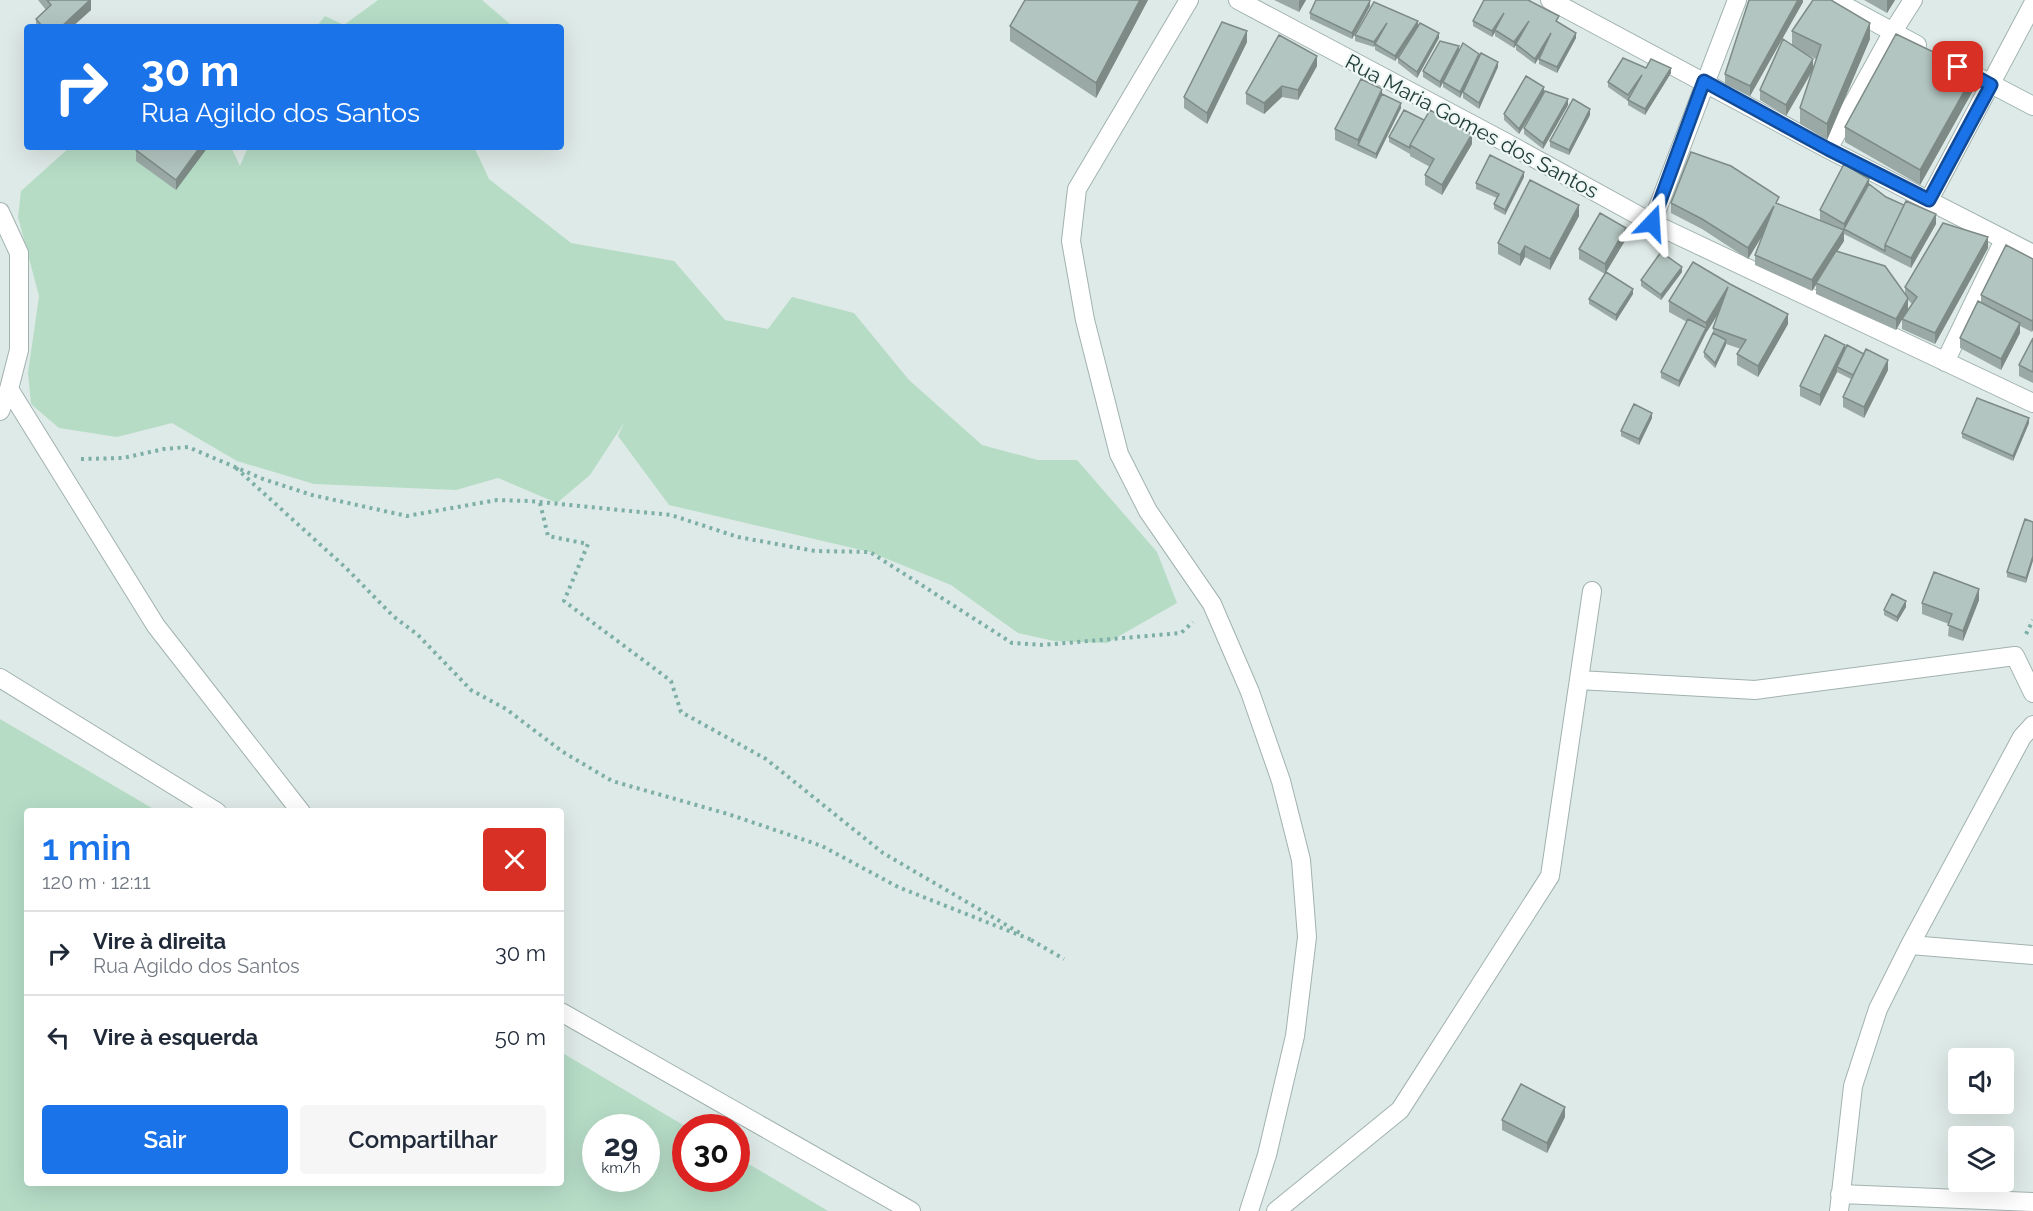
<!DOCTYPE html>
<html lang="pt">
<meta charset="utf-8">
<style>
:root{--surface:#fff;--page:#f6f6f7;--text:#1f2937;--muted:#747a83;--line:#e0e1e3;--accent:#1a73e8}
body{margin:0;font-family:Raleway,sans-serif;background:var(--page);color:var(--text);height:100vh;display:flex;flex-direction:column;font-size:22px;white-space:nowrap}
*{box-sizing:border-box;margin:0}
p{font-size:20px;color:var(--muted)}
.icon{flex:none;width:33px;height:33px;fill:none;stroke:currentColor;stroke-width:2;stroke-linecap:round;stroke-linejoin:round}
.map{position:relative;flex:1;overflow:hidden}
.side{position:absolute;left:24px;top:808px;width:540px;height:378px;display:flex;flex-direction:column;background:var(--surface);border-radius:6px;box-shadow:0 6px 24px #0002}
.side>*{flex:none}
.banner{position:absolute;left:24px;top:24px;width:540px;height:126px;border-radius:6px;box-shadow:0 6px 24px #0002;background:#1a73e8;color:#fff;overflow:hidden}
.controls{position:absolute;left:1948px;top:1048px;display:grid;gap:12px}
.controls a{display:grid;place-items:center;width:66px;height:66px;border-radius:6px;background:var(--surface);box-shadow:0 6px 24px #0002;font-size:30px}
.speed{position:absolute;left:582px;top:1114px;display:flex;gap:12px;font-size:30px;font-weight:700;text-align:center}
.speed>*{display:grid;place-content:center;width:78px;height:78px;border-radius:50%;background:var(--surface);box-shadow:0 6px 24px #0002;line-height:1}
.speed small{font-size:15px;font-weight:400}
.speed .limit{border:9px solid #d22;background:#fff;color:#111}
.pin{position:absolute;display:grid;place-items:center;width:51px;height:51px;color:#fff;margin:-26px;border-radius:12px;box-shadow:0 3px 9px #0006}
.me{position:absolute;width:66px;margin:-33px;rotate:20deg;stroke-linejoin:round;filter:drop-shadow(0 0 4px #0008)}
.turn{display:flex;align-items:center;gap:21px;height:126px;padding:0 18px;font-size:27px}
.turn .icon{width:78px;height:78px;stroke-width:2.5}
.turn b{display:block;font-size:42px;line-height:51px}
.round{display:grid;place-items:center;flex:none;width:63px;height:63px;border-radius:6px;background:var(--page)}
.head{display:flex;align-items:center;justify-content:space-between;height:102px;padding:0 18px}
h1{font-size:36px;font-weight:600;line-height:45px;color:var(--accent)}
.primary-button{display:flex;gap:12px;margin-top:auto;padding:12px 18px}
.primary-button a{flex:1;height:69px;border-radius:6px;background:var(--accent);color:#fff;font-size:24px;font-weight:600;line-height:69px;text-align:center}
.primary-button a+a{background:var(--page);color:var(--text)}
ul{padding:0;list-style:none}
li{display:flex;align-items:center;gap:18px;height:84px;padding:0 18px;border-top:2px solid var(--line)}
li div{flex:1}
li b{display:block;font-size:22px}
li em{font-style:normal}
.map>svg:first-child{display:block}
.green{fill:#b6dcc6;fill-rule:evenodd}
.lines{fill:none;stroke-linecap:round;stroke-linejoin:round}
.street-casing{stroke:#a1b2af;stroke-width:20}
.secondary-casing{stroke:#9db6b1;stroke-width:20}
.path{stroke:#7dafa7;stroke-width:4;stroke-dasharray:3 4.5;stroke-linecap:butt}
.street{stroke:#fff;stroke-width:18}
.secondary{stroke:#fff;stroke-width:18}
.wall{fill:#9aa9a5;fill-rule:evenodd}
.shaded-wall{fill:#7d8a86}
.building{fill:#b3c5c0;stroke:#7d8a86;stroke-width:1.5}
.route-casing{stroke:#114b97;stroke-width:15}
.route{stroke:#1a73e8;stroke-width:10}
.labels{text-anchor:middle;dominant-baseline:central;stroke-width:4.5;stroke-linejoin:round;paint-order:stroke}
.street-label{font-size:21px;fill:#1f3a37;stroke:#eef7f4}
</style>
<div class="map">
<svg width="2033" height="1211" viewBox="0 0 2033 1211">
<rect width="100%" height="100%" fill="#deeae7"/>
<path class="green" d="M378,0H482L510,24L509,27H316L325,16L344,25Z
M70,147H231L240,166L248,147H474L489,179L571,243L674,261L725,320L768,329L792,297L854,313L909,380L982,445L1038,460H1077L1157,552L1177,603L1107,643L1054,641L1018,633L951,585L870,552L669,505L618,436L624,423L590,475L557,503L498,478L456,490L314,484L237,461L172,423L117,437L59,428L31,404L28,373L39,296L18,217L21,191Z
M0,719L157,811L27,812V1184H561V1052L688,1128H686V1179H736L737,1157L828,1211H0ZM596,1128H646V1179H596Z"/>
<g class="lines">
<defs>
<path id="street" d="M1189,0L1077,189L1071,241L1085,320L1119,454L1148,511L1212,604L1250,692L1281,781L1301,860L1307,937L1295,1036L1267,1155L1249,1211
M1238,0L1505,142L1652,223L2033,403
M1550,0L1828,149L2033,254
M1828,149L1892,33L1913,0
M1929,200L2033,4
M0,212L19,253V350L9,389L0,411
M1652,223L1737,0
M1945,362L2004,240
M9,389L156,626L301,812
M0,678L217,812
M1579,680L1755,690L2015,656L2033,693
M1910,945L2033,955
M561,1012L911,1211
M1840,1194L2033,1202
M1276,1211L1400,1110L1550,876L1592,591
M1839,1211L1853,1086L1878,1009L1910,945L2022,737L2033,725"/>
<path id="secondary" d="M1834,0L1917,45
M1955,65L2033,106"/>
</defs>
<use href="#street" class="street-casing"/>
<use href="#secondary" class="secondary-casing"/>
<path class="path" d="M81,459L123,458L164,449L188,447L263,479L312,495L407,516L497,500L529,501L671,515L738,537L815,551L870,552L1012,643L1043,645L1181,633L1193,622
M236,468L346,568L393,616L418,635L471,690L506,709L563,752L612,781L728,814L822,846L898,887L1032,940
M540,503L548,536L588,544L564,601L671,681L681,712L766,759L883,853L1020,933
M2026,634L2033,620
M1031,940L1064,959"/>
<use href="#street" class="street"/>
<use href="#secondary" class="secondary"/>
</g>
<path class="wall" d="M38,0H91V10L72,27H36V19L46,10Z
M1025,0H1148L1096,98L1010,41V26Z
M1274,0H1306L1299,12Z
M1803,0V2L1750,96L1725,84V74Z
M1864,0H1895L1887,13Z
M1370,6L1352,39L1310,19V13Z
M1473,21L1559,22V23L1576,38L1557,73L1539,64V57L1535,64L1516,50V45L1514,48L1495,36V32L1492,37L1473,26Z
M1418,26L1439,38L1417,78L1398,63V58L1411,37L1395,61L1375,50V45L1374,47L1355,41V35Z
M1792,31L1870,39L1827,140L1800,124V108L1813,70L1786,116L1760,100V90L1792,45ZM1802,52L1816,59L1813,69Z
M1247,42L1207,124L1184,108V97Z
M1459,51L1498,67L1479,109L1463,98V92L1470,77L1460,98L1443,87V82L1446,77L1440,88L1423,77V71Z
M1317,66L1298,100L1282,97L1264,114L1246,104V93Z
M1646,68L1671,73L1645,115L1628,105V101L1608,87V82Z
M1975,87L1920,185L1845,142V127Z
M1544,92L1568,105L1543,149L1524,134V128L1540,99L1519,134L1504,120V114Z
M1382,94L1401,108L1376,159L1335,140V129Z
M1590,115L1569,155L1550,147V141Z
M1424,120L1472,144L1442,195L1425,185V175L1430,167L1410,156V154L1389,142V137Z
M138,147H208L176,190L136,161V150Z
M1524,177L1505,215L1494,209V204L1497,198L1476,189V183Z
M1869,184L1886,197L1936,224L1911,268L1844,234V241L1837,251L1905,295V287L1988,248L1935,344L1902,329V319L1912,304L1908,300V309L1896,330L1816,294V285L1812,291L1755,265V255L1763,234L1748,259L1702,229L1671,213V203L1779,204L1820,220V210Z
M1579,216L1550,270L1525,257L1520,266L1498,254V243Z
M1626,239L1606,272L1633,294L1616,321L1589,304V299L1605,274L1579,259V249Z
M2033,259L2032,332L2020,326V333L2001,370L1960,348V338L1981,302V295Z
M1682,272L1661,300L1641,286V280Z
M1669,301L1788,324L1758,377L1737,365V354L1741,349L1726,344L1715,368L1704,357V352L1713,333V328L1718,314L1706,333L1679,387L1661,378V372L1687,322L1669,312Z
M2033,338V383L2019,376V365Z
M1845,350L1888,370L1864,418L1843,407V397L1851,379L1837,372L1820,406L1800,396V386Z
M1652,418L1639,445L1621,436V431Z
M2029,423L2013,461L1962,438V433Z
M2033,522L2026,583L2007,577V572Z
M1979,600L1963,641L1948,636L1949,624L1922,614V603Z
M1906,607L1897,622L1884,615V610Z
M1565,1117L1547,1153L1502,1130V1120Z"/>
<path class="shaded-wall" d="M90,0H91V10L72,27H61Z
M1140,0H1148L1096,98V83Z
M1300,0H1306L1299,12V1Z
M1798,0H1803V2L1750,96V86Z
M1887,0H1895L1887,13Z
M1370,1V6L1352,39V33Z
M1504,13V18L1492,37V31Z
M1418,21V26L1395,61V56Z
M1529,21V26L1514,48V42Z
M1387,23V28L1374,47V42Z
M1870,23V39L1827,140V124Z
M1247,31V42L1207,124V113Z
M1439,33V38L1417,78V72Z
M1551,33V39L1535,64V59Z
M1576,33V38L1557,73V67Z
M1459,46V52L1440,88V82Z
M1479,54V59L1460,98V92Z
M1317,56V66L1298,100V90Z
M1813,59V69L1786,116V105Z
M1498,62V67L1479,109V103Z
M1671,68V73L1645,115V109Z
M1975,72V87L1920,185V170Z
M1282,86V97L1264,114V103Z
M1544,87V93L1519,134V129Z
M1382,89V100L1358,145V140Z
M1568,99V105L1543,149V143Z
M1401,103V108L1376,159V154Z
M1590,109V115L1569,155V150Z
M1472,134V144L1442,195V185Z
M200,147H208L176,190V180Z
M1524,172V177L1505,215V210Z
M1869,179V189L1844,229V224Z
M1579,205V216L1550,270V259Z
M1774,206V217L1748,259V248Z
M1936,214V224L1911,268V258Z
M1626,228V239L1605,274V264Z
M1844,230V241L1812,291V280Z
M1988,237V248L1935,344V333Z
M1525,246V257L1520,266V255Z
M1682,267V272L1661,300V295Z
M1728,287V298L1706,333L1679,387V381L1706,328V323Z
M1633,289V294L1616,321V315Z
M1908,298V309L1896,330V319Z
M1788,314V324L1758,377V366Z
M2033,319V330L2032,332V321Z
M2020,323V333L2001,370V359Z
M1726,340V345L1715,368V363Z
M1845,345V355L1837,367V372L1820,406V395Z
M1888,360V370L1864,418V407Z
M1652,413V418L1639,445V439Z
M2029,418V423L2013,461V456Z
M2033,556V561L2026,583V578Z
M1979,589V600L1963,641V631Z
M1906,601V607L1897,622V617Z
M1565,1107V1117L1547,1153V1143Z"/>
<path class="building" d="M47,0H90L61,27H43L36,19L51,5Z
M1025,0H1140L1096,83L1010,26Z
M1316,0H1369L1370,1L1352,33L1310,13Z
M1484,0H1528L1559,16L1556,21L1576,33L1557,67L1539,59L1551,33L1535,59L1516,44L1529,21L1514,42L1495,30L1504,13L1492,31L1473,21Z
M1749,0H1798L1750,86L1725,74Z
M1813,0H1831L1870,23L1827,124L1800,108L1821,45L1792,31Z
M1374,2L1418,21L1395,56L1375,44L1387,23L1374,42L1355,35Z
M1222,22L1247,31L1207,113L1184,97Z
M1420,23L1439,33L1417,72L1398,58Z
M1896,34L1975,72L1920,170L1845,127Z
M1279,35L1317,56L1298,90L1282,86L1264,103L1246,93Z
M1783,39L1813,59L1786,105L1760,90Z
M1440,41L1459,46L1440,82L1423,71Z
M1463,43L1479,54L1460,92L1443,82Z
M1481,53L1498,62L1479,103L1463,92Z
M1623,58L1646,68L1651,59L1671,68L1645,109L1628,100L1642,75L1628,95L1608,82Z
M1526,76L1544,87L1519,129L1504,114Z
M1361,79L1382,89L1358,140L1335,129Z
M1545,91L1568,99L1543,143L1524,128Z
M1382,94L1401,103L1376,154L1358,145Z
M1573,99L1590,109L1569,150L1550,141Z
M1404,110L1424,120L1410,145V148L1389,137Z
M1430,110L1472,134L1442,185L1425,175L1434,159L1410,145Z
M138,147H200L176,180L136,150Z
M1691,152L1731,166L1779,197L1776,203L1844,230L1812,280L1755,255L1774,206L1748,248L1702,219L1671,203Z
M1490,155L1524,172L1505,210L1494,204L1499,194L1476,183Z
M1844,164L1869,179L1844,224L1820,210Z
M1530,180L1579,205L1550,259L1525,246L1520,255L1498,243Z
M1869,184L1886,197L1904,205L1885,245V251L1844,229Z
M1906,201L1936,214L1911,258L1885,245Z
M1600,213L1626,228L1605,264L1579,249Z
M1943,223L1988,237L1935,333L1902,319L1917,297L1905,287Z
M2006,245L2033,259V319L2032,321L1981,295Z
M1836,251L1885,266L1908,298L1896,319L1816,283Z
M1661,252L1682,267L1661,295L1641,280Z
M1693,262L1730,284L1788,314L1758,366L1737,354L1746,340L1713,328L1728,287L1706,323L1669,301Z
M1606,272L1633,289L1616,315L1589,299Z
M1978,301L2020,323L2001,359L1960,338Z
M1688,319L1706,328L1679,381L1661,372Z
M1713,333L1726,340L1715,363L1704,352Z
M1825,335L1845,345L1820,395L1800,386Z
M2033,338V372L2019,365Z
M1847,345L1864,354L1853,375L1837,367Z
M1866,349L1888,360L1864,407L1843,397Z
M1977,398L2029,418L2013,456L1962,433Z
M1634,404L1652,413L1639,439L1621,431Z
M2025,519L2033,522V556L2026,578L2007,572Z
M1934,572L1979,589L1963,631L1948,625L1952,614L1922,603Z
M1892,594L1906,601L1897,617L1884,610Z
M1521,1084L1565,1107L1547,1143L1502,1120Z"/>
<g class="lines">
<defs>
<path id="route" d="M1652,223L1704,81L1828,149L1929,200L1991,85L1958,67"/>
</defs>
<use href="#route" class="route-casing"/>
<use href="#route" class="route"/>
</g>
<g class="labels">
<g class="street-label">
<text transform="translate(1472 126) rotate(28)">Rua Maria Gomes dos Santos</text>
</g>
</g>
</svg>
<div class="controls">
<a><svg class="icon" aria-label="sound" viewBox="0 0 24 24"><path d="M4 9h4l5-4v14l-5-4H4zM17 9q2 3 0 6"/></svg></a>
<a><svg class="icon" aria-label="layers" viewBox="0 0 24 24"><path d="M12 4l9 5-9 5-9-5zM3 14l9 5 9-5"/></svg></a>
</div>
<div class="speed"><div>29<small>km/h</small></div><div class="limit">30</div></div>
<div class="pin" style="left:1958px;top:67px;background:#d93025"><svg class="icon" aria-label="arrive" viewBox="0 0 24 24"><path d="M6 21V4h12l-3 4 3 4H6"/></svg></div>
<svg class="me" style="left:1652px;top:223px" viewBox="-20 -20 40 40"><path d="M0-17L14 15 0 8-14 15z" fill="#1a73e8" stroke="#fff" stroke-width="4"/></svg>
<div class="banner">
<div class="turn"><svg class="icon" aria-label="right" viewBox="0 0 24 24"><path d="M7 20v-9h11M14 6l5 5-5 5"/></svg><div><b>30 m</b>Rua Agildo dos Santos</div></div>
</div>
<section class="side">
<div class="head"><div><h1>1 min</h1><p>120 m · 12:11</p></div><a class="round" style="background:#d93025;color:#fff"><svg class="icon" aria-label="close" viewBox="0 0 24 24"><path d="M6 6l12 12M18 6L6 18"/></svg></a></div>
<ul>
<li><svg class="icon" aria-label="right" viewBox="0 0 24 24"><path d="M7 20v-9h11M14 6l5 5-5 5"/></svg><div><b>Vire à direita</b><p>Rua Agildo dos Santos</p></div><em>30 m</em></li>
<li><svg class="icon" aria-label="left" viewBox="0 0 24 24"><path d="M17 20v-9H6M10 6l-5 5 5 5"/></svg><div><b>Vire à esquerda</b></div><em>50 m</em></li>
</ul>
<div class="primary-button"><a>Sair</a><a>Compartilhar</a></div>
</section>
</div>
